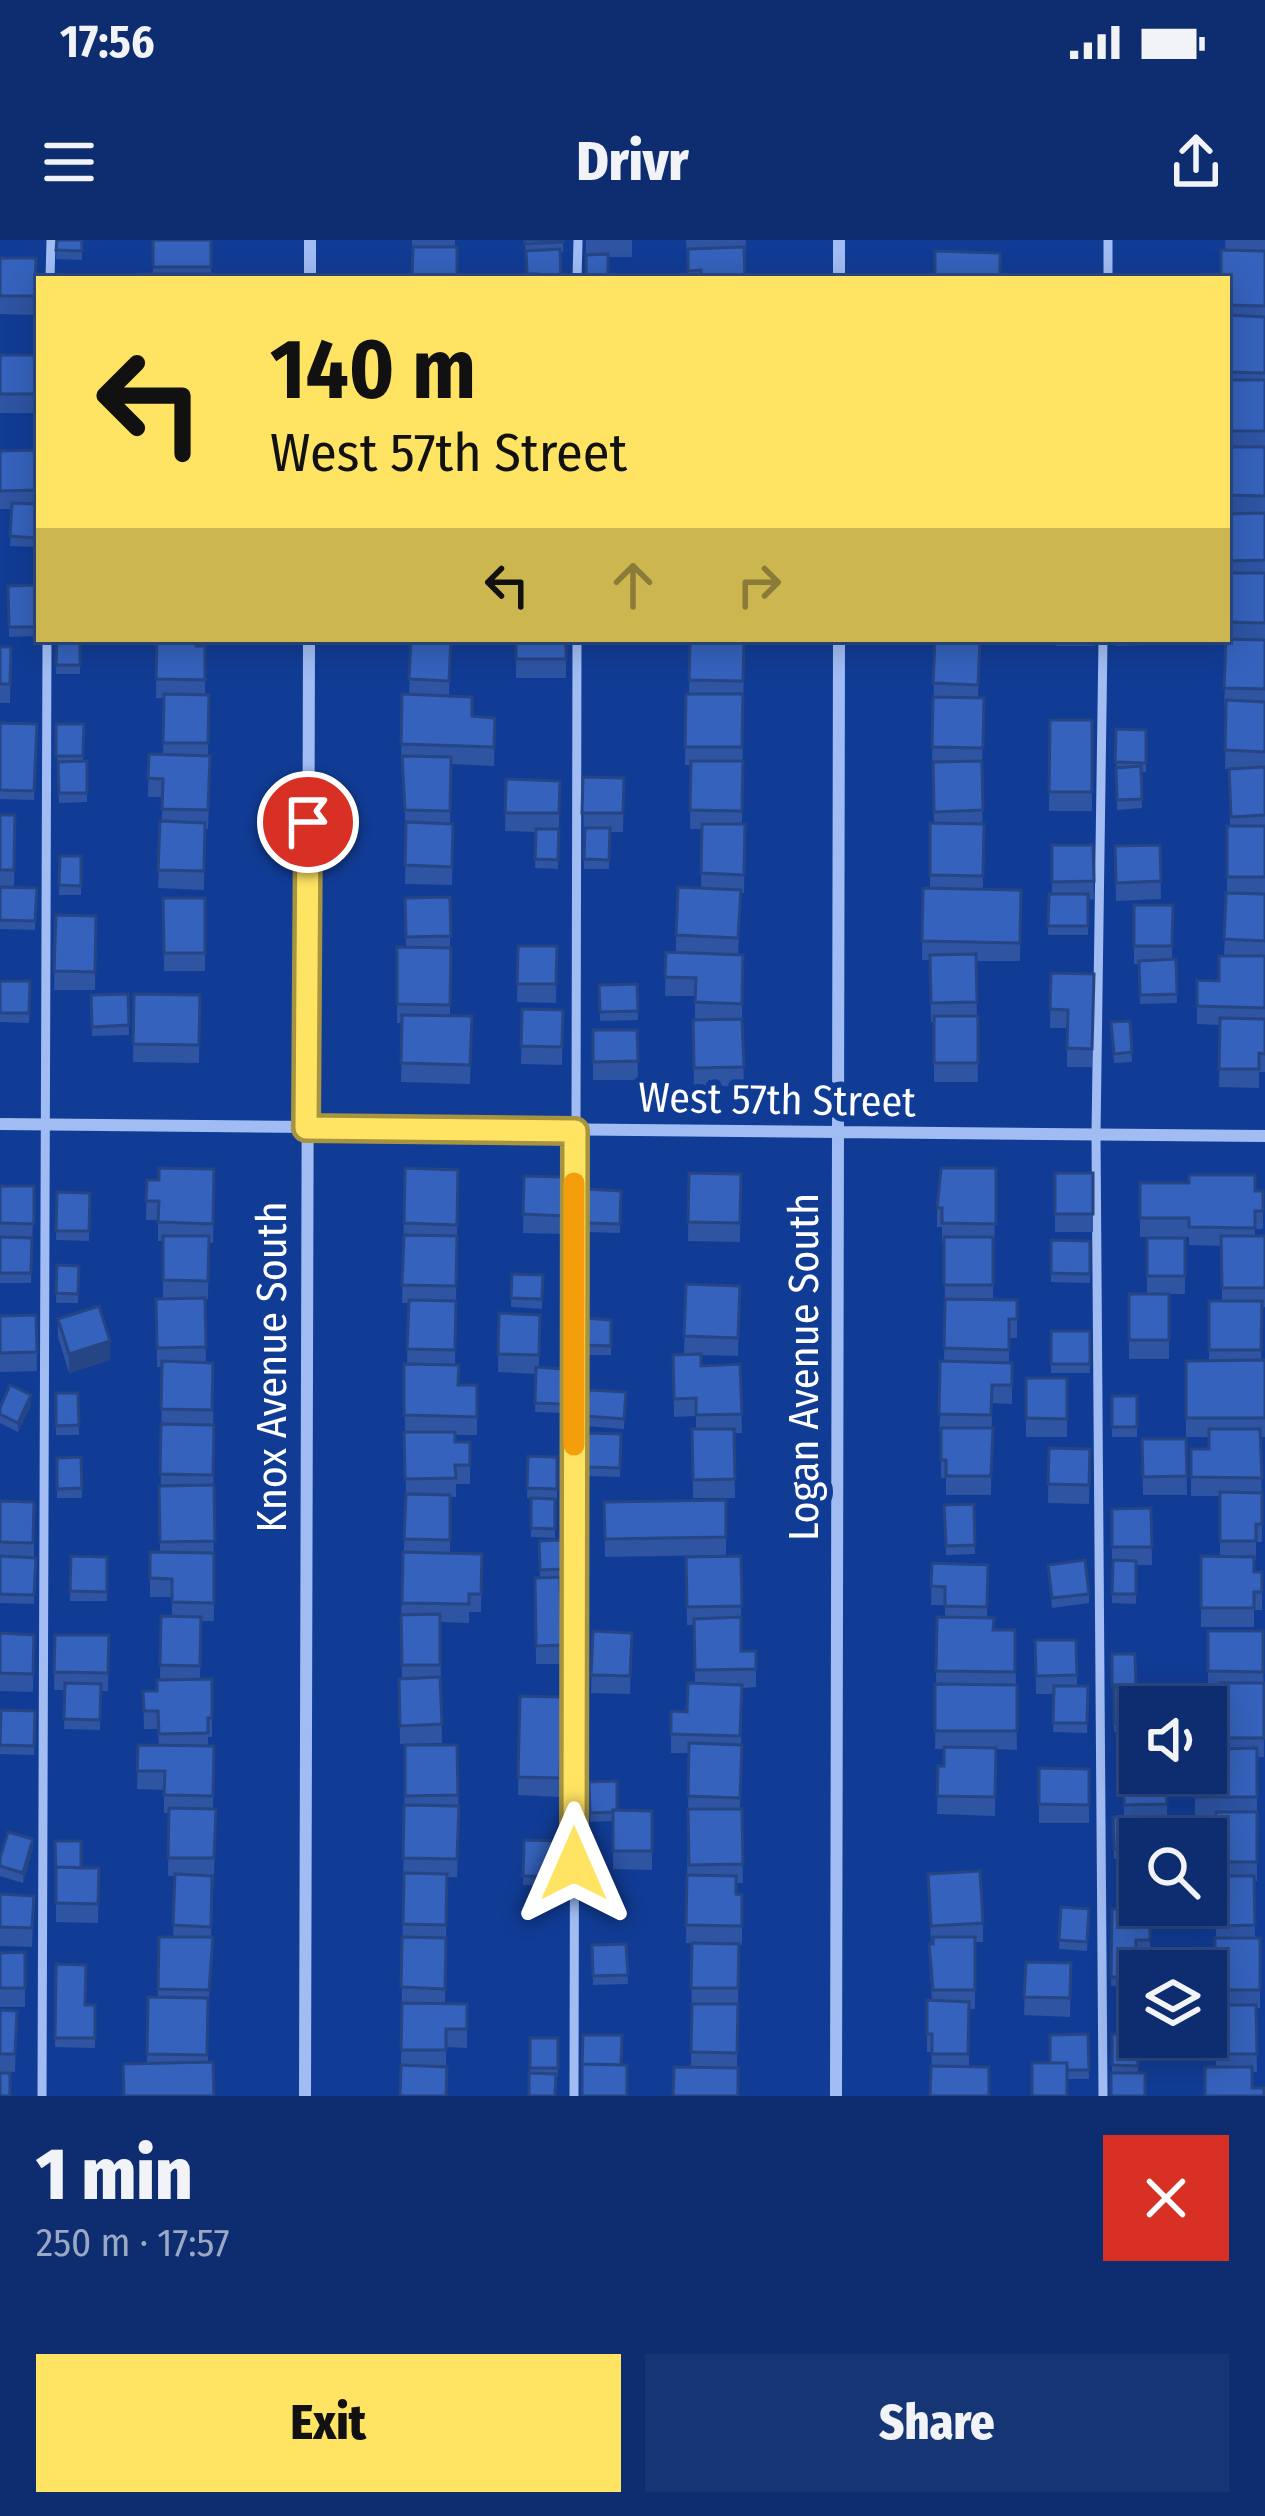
<!DOCTYPE html>
<meta charset="utf-8">
<style>
:root{--surface:#0d2d70;--page:#163575;--text:#f1f3f6;--muted:#9aa8c3;--line:#2d4983;--accent:#ffe463}
body{margin:0;font-family:"Fira Sans Condensed",sans-serif;background:var(--page);color:var(--text);height:100vh;display:flex;flex-direction:column;font-size:45px;white-space:nowrap}
*{box-sizing:border-box;margin:0}
p{font-size:39px;color:var(--muted)}
.icon{flex:none;width:66px;height:66px;fill:none;stroke:currentColor;stroke-width:2;stroke-linecap:round;stroke-linejoin:round}
.map{position:relative;height:1856px;overflow:hidden}
.sheet{display:flex;flex-direction:column;background:var(--surface);flex:1}
.sheet>*{flex:none}
.top-card{position:absolute;left:36px;top:36px;width:1194px;height:366px;border-radius:0px;box-shadow:0 6px 30px #0003,0 0 0 3px var(--line);background:#ffe463;color:#111;overflow:hidden}
.fabs{position:absolute;left:1119px;top:1446px;display:grid;gap:24px}
.fabs a{display:grid;place-items:center;width:108px;height:108px;border-radius:0px;background:var(--surface);box-shadow:0 6px 30px #0003,0 0 0 3px var(--line);font-size:60px}
.pin{position:absolute;display:grid;place-items:center;width:102px;height:102px;color:#fff;margin:-51px;border:6px solid #fff;border-radius:50%;box-shadow:0 3px 12px #0007}
.me{position:absolute;width:132px;margin:-66px;rotate:0deg;stroke-linejoin:round;filter:drop-shadow(0 0 9px #0008)}
.turn{display:flex;align-items:center;gap:42px;height:252px;padding:0 36px;font-size:54px}
.turn .icon{width:156px;height:156px;stroke-width:2.5}
.turn b{display:block;font-size:84px;line-height:102px}
.lanes{display:flex;align-items:center;height:114px;padding:0 36px;background:#0003;justify-content:center;gap:60px;direction:ltr}
.lanes .off{opacity:.35}
.round{display:grid;place-items:center;flex:none;width:126px;height:126px;border-radius:0px;background:var(--page)}
.overview{display:flex;align-items:center;justify-content:space-between;height:204px;padding:0 36px}
h1{font-size:72px;font-weight:800;line-height:90px}
.cta{display:flex;gap:24px;margin-top:auto;padding:24px 36px}
.cta a{flex:1;height:138px;border-radius:0px;background:var(--accent);color:#111;font-size:48px;font-weight:800;line-height:138px;text-align:center}
.cta a+a{background:var(--page);color:var(--text)}
.status{display:flex;justify-content:space-between;align-items:center;height:84px;padding:0 60px;background:var(--surface);direction:ltr}
.status svg{height:33px;fill:currentColor}
header{display:flex;justify-content:space-between;align-items:center;height:156px;padding:0 36px;background:var(--surface);font-size:54px;font-weight:800}
.map>svg:first-child{display:block}
.lines{fill:none;stroke-linecap:round;stroke-linejoin:round}
.service{stroke:#a0bcf3;stroke-width:9}
.minor{stroke:#a0bcf3;stroke-width:12}
.wall{fill:#2e54a2}
.shaded-wall{fill:#254584}
.building{fill:#3562bc;stroke:#254584;stroke-width:3}
.route-casing{stroke:#a69440;stroke-width:30}
.route{stroke:#ffe463;stroke-width:21}
.slow{stroke:#f59e0b;stroke-width:21}
.labels{text-anchor:middle;dominant-baseline:central;stroke-width:12;stroke-linejoin:round;paint-order:stroke}
.street-label{font-size:42px;fill:#fff;stroke:#113c95}
</style>
<div class="status"><b>17:56</b><svg viewBox="0 0 49 12"><path d="M0 12V9h3v3zM5 12V6h3v6zM10 12V3h3v9zM15 12V0h3v12zM26 1h20v11H26zM47 4h2v5h-2z"/></svg></div>
<header><svg class="icon" aria-label="menu" viewBox="0 0 24 24"><path d="M4 6h16M4 12h16M4 18h16"/></svg>Drivr<svg class="icon" aria-label="share" viewBox="0 0 24 24"><path d="M12 15V3M7 8l5-5 5 5M5 13v7h14v-7"/></svg></header>
<div class="map">
<svg width="1265" height="1856" viewBox="0 0 1265 1856">
<rect width="100%" height="100%" fill="#113c95"/>
<g class="lines">
<path class="service" d="M50,39L51,0
M577,39L578,0
M1108,39V0
M42,1856L47,399
M574,1856L577,399
M1103,1856L1096,895L1103,399"/>
<path class="minor" d="M310,39V0
M839,39V0
M0,884L1265,896
M305,1856L309,399
M836,1856L839,399"/>
</g>
<path class="wall" d="M57,0H82V20L56,19Z
M153,0H211V34H153Z
M412,0H455V7L412,39Z
M525,0H563V12H560L561,39H527Z
M586,0H632V17H608L586,39Z
M686,0H746L745,39H688Z
M1225,0H1265V832H1259V848L1219,847L1220,785L1197,784V740L1219,741L1224,716L1227,653V586H1230V529H1225L1226,466H1224L1227,399V39Z
M0,18H36L35,75L0,74Z
M0,115H38V173H0Z
M37,210L38,268L36,307L10,306L12,269H0V211Z
M36,345L37,396L9,397L8,346Z
M57,399H80V434H56Z
M157,399L205,406V455H209L208,516L210,535L208,589H205L204,650L158,648L163,557H148L149,514L163,515L164,458H156Z
M411,399H451L449,456L472,476L495,478L494,526L451,524L450,584H453L452,645L405,644L406,589L401,523L402,454H409Z
M510,399H566V438H516V402H510Z
M690,399H744L742,584L745,603L744,653H741L738,714L743,715L742,779L744,846L694,847L693,780H695V756H665L666,712H676V695L701,648L702,589H690L691,525H685L686,454H689Z
M935,399H980L978,458H984L982,526L983,649L1021,668L1020,721H976L978,842H934V782H931L930,720H922L923,648H930V583H934L932,525Z
M1055,399H1095V406H1056Z
M1115,399H1151V405L1116,406Z
M0,407H11L10,463H0Z
M1050,480H1092V571H1049Z
M0,483L37,484L34,560L0,559Z
M56,484H84L83,521H87V562L59,563Z
M1116,489L1146,490V532H1141L1142,568L1117,570Z
M583,537L624,538L623,592H610L609,629H584Z
M506,539L560,541L558,629L535,628L536,592L505,591Z
M0,575H15L14,647L37,648L35,690L0,689Z
M1052,605H1093L1094,659L1088,660V695H1048L1049,654H1052Z
M1160,605L1161,659L1116,661L1115,606Z
M60,616H81V655H59Z
M450,657V776H472L470,844L401,842L402,783H397V707L406,708L405,658Z
M163,658H205V731H164Z
M1134,665H1173L1172,720L1176,719L1177,763L1140,764L1139,724H1134Z
M56,675L96,676L95,750H54Z
M518,706H557L556,763L517,762Z
M1051,733L1094,734L1092,827H1067V788H1050Z
M0,741H30L29,783L0,782Z
M637,744L638,780L600,781L599,745Z
M128,754L129,795L92,796L91,755Z
M134,754L200,755L199,823L133,822Z
M522,769L563,770L562,825L521,824Z
M1130,781L1132,822L1114,823L1111,782Z
M593,790H637L638,840H593Z
M405,928L458,930L455,1125L459,1145H477V1195H455V1202H470V1244H456V1257H450V1313L482,1314L481,1372H469V1383L440,1382L442,1503L400,1504L399,1439H402L401,1375L406,1258L404,1124H407L408,1063H402Z
M996,928L993,1060H1017V1098H1009V1123H1012V1164L992,1163L991,1255H946V1238H941V1192H939L944,1121L945,1063L944,1002H942V987H937V968Z
M214,929L213,1003L209,1002L208,1059H205L206,1123H213L214,1381H201L200,1439H212V1497H208V1506H214L213,1569L216,1588L211,1697L213,1716L208,1768V1822L147,1823L148,1757H158L159,1697H173L175,1636H168L169,1573H164V1550L137,1549L138,1505H159L158,1489H144L143,1451H157L160,1440L161,1376H172V1357H150V1312H160L162,1127H157L156,1059H163V1001H158V980H146L147,940H159Z
M689,933L741,934L740,1002L688,1001Z
M1055,933H1093V992H1055Z
M524,936L564,937L563,994L523,993Z
M1140,943L1263,951V989H1255V996H1265V1067H1262L1261,1120H1265V1197H1261L1262,1302H1256V1320H1254V1332H1262V1370H1254V1387H1201V1316H1220V1256H1191V1209H1209V1197H1186V1121L1209,1120V1061H1222V1006L1189,1005V997H1140Z
M0,946H34L31,1043H0Z
M586,949L621,951L620,993L585,992Z
M57,952L90,953L89,1001L56,1000Z
M1147,998H1185V1054H1169V1119H1129V1054H1147Z
M1051,1000L1090,1001V1043L1051,1042Z
M57,1025L79,1026L78,1063H56Z
M512,1034L543,1035L542,1069L511,1067Z
M686,1044L740,1046L738,1116L701,1115V1126L740,1124L742,1193H734L735,1258H693L692,1189H696V1176L674,1177L673,1115L684,1114Z
M499,1073L540,1075L539,1127L563,1129L562,1173L535,1172L536,1134L498,1132Z
M36,1075L37,1131L0,1132V1076Z
M585,1078L611,1080V1115H584Z
M58,1079L110,1120L69,1133L58,1097Z
M1051,1091H1090V1133H1051Z
M1026,1138H1067V1197H1026Z
M626,1152L624,1189L586,1186V1176Z
M56,1153H78L79,1195H56Z
M1112,1156H1137V1197H1112Z
M31,1165L18,1192L0,1183V1168Z
M586,1193L621,1194L620,1237L585,1236Z
M1142,1199H1186L1187,1255H1143Z
M1049,1208L1090,1209L1089,1264L1048,1263Z
M528,1216L557,1217V1259L527,1258Z
M81,1217L82,1258H57V1218Z
M531,1258L555,1259V1298L531,1297Z
M726,1260V1315L605,1317L604,1262Z
M0,1261L34,1262V1364L0,1363Z
M974,1264L975,1314L946,1315L944,1265Z
M1151,1268L1152,1325H1136V1364L1112,1363V1269Z
M539,1301L564,1329V1338H560L562,1424H536L535,1338H540Z
M71,1316L107,1317V1361H70Z
M741,1316V1411H756V1447L742,1448L740,1569H742L743,1643H736V1654L742,1655V1705L739,1704L737,1828L691,1827L692,1703H686L689,1513H671V1471L687,1472L695,1444L694,1385H687L686,1317Z
M932,1323L988,1325L987,1378L993,1390H1015L1017,1510L996,1509L995,1576L937,1574L938,1526H944V1509H935L937,1377H945V1365H931Z
M1048,1325L1089,1354V1363L1052,1368Z
M593,1391L632,1393L630,1454L591,1453Z
M1208,1391H1263L1264,1517H1257V1641H1254L1255,1698H1260V1768H1256L1257,1832H1252V1848L1264,1856L1216,1827V1678H1199V1665H1206V1599L1216,1587V1575L1195,1576V1533L1217,1526L1218,1450H1208Z
M0,1393L34,1395L33,1452L0,1451Z
M55,1395H109L108,1451H101L100,1490L64,1489L65,1450H54Z
M1035,1400H1076L1077,1446H1088L1087,1493L1053,1492L1054,1454H1036Z
M1112,1414H1135L1136,1448L1140,1467V1492H1114Z
M520,1456L562,1457L560,1557L518,1555Z
M1,1470L35,1471L34,1515L0,1514Z
M405,1505H457L459,1585L457,1637H447L445,1763L467,1764V1808L446,1807V1827L401,1825Z
M1124,1518L1167,1533V1583H1136V1618L1114,1619L1113,1577H1124Z
M1039,1528L1089,1529V1583H1039Z
M589,1542L617,1570L652,1571V1630L613,1629V1581L590,1582Z
M524,1600L560,1601V1646L523,1645Z
M33,1608L23,1643L0,1636V1618Z
M81,1628H99L98,1683L56,1682V1643Z
M928,1634L983,1683V1702H975V1769H969V1826L930,1856L932,1812H927V1794L932,1760L929,1722V1704H931Z
M0,1654L34,1656L32,1707L0,1706Z
M1061,1667L1089,1669L1087,1711L1059,1709Z
M1150,1668V1710H1136V1746H1111L1112,1669Z
M626,1704L628,1744L593,1745L592,1705Z
M25,1712V1767H0V1713Z
M1026,1722L1071,1723L1070,1777L1024,1775Z
M56,1724L85,1765H95V1808L55,1807Z
M0,1770L17,1771L15,1832H0Z
M1088,1794L1089,1839H1067L1050,1823Z
M1112,1794H1138V1833H1112Z
M530,1798H558V1837L529,1856Z"/>
<path class="shaded-wall" d="M110,1101V1120L69,1133V1114Z
M31,1155V1165L18,1192V1183Z
M33,1599V1608L23,1643V1633Z"/>
<path class="building" d="M57,0H82V11L56,10Z
M153,0H211V27H153Z
M525,0H563V2L525,4Z
M413,7H457V39H412Z
M744,7L745,39H701V30L688,31V9Z
M560,9L561,39H537V34H527L526,11Z
M1221,10L1265,11V66L1227,65V39H1221Z
M935,11L1000,13V39H935Z
M608,14V39H586V15Z
M0,18H36L35,56H0Z
M141,34H213V39H141Z
M1227,75L1265,77V133L1227,132Z
M0,115H38V154H0Z
M1227,140H1265V191H1227Z
M1227,207H1265V256L1227,255Z
M37,210L38,250L0,251V211Z
M12,263L38,264L36,298L10,296Z
M1265,273V320L1227,321V274Z
M1227,333H1265V383L1227,382Z
M36,345L37,387H9L8,346Z
M57,399H80V425H56Z
M157,399H196V406H205V440L156,439Z
M411,399H451L449,441L409,439Z
M516,399H566V419H516Z
M690,399H744L743,441L689,440Z
M935,399H980L978,445L933,443Z
M1226,399L1265,400V449L1224,448Z
M0,407H11L10,444H0Z
M164,454L209,455L208,503H163Z
M402,454L472,457V476L495,478L494,507L401,504Z
M686,454H743L742,507H685Z
M933,457L984,458L983,508L932,507Z
M1226,460L1265,462V512L1225,510Z
M1050,480H1092V552H1049Z
M0,483L37,484L34,551L0,550Z
M56,484H84L83,516H56Z
M1116,489L1146,490V523L1115,522Z
M149,514L210,516L208,570L162,569L163,539L148,538Z
M402,516L451,517L450,571L405,570Z
M87,521V553H59L58,522Z
M691,521H743L742,571L690,570Z
M982,521L983,570L934,572L933,522Z
M1141,526L1142,559L1117,560L1116,528Z
M1265,527V575L1231,577L1229,529Z
M583,537L624,538L623,573H582Z
M506,539L560,541L559,573H505Z
M0,575H15L14,630H0Z
M160,581L205,583L204,631L158,630Z
M406,582L453,584L452,627L405,625Z
M930,583L984,584L983,636L930,635Z
M702,584H745L744,635L701,633Z
M1227,586H1265V637H1227Z
M585,588H610L609,620L584,619Z
M536,589H559L558,620L535,619Z
M1052,605H1093L1094,641L1052,642Z
M1160,605L1161,641L1116,643L1115,606Z
M60,616H81V646L59,645Z
M0,647L37,648L35,681L0,680Z
M678,647L741,650L738,698L676,695Z
M923,648L1021,650L1020,703L922,701Z
M1226,653L1265,654V701L1224,699Z
M1049,654H1088V686H1048Z
M450,657L451,696L406,697L405,658Z
M163,658H205V713H164Z
M1134,665H1173L1172,706H1134Z
M56,675L96,676L95,732L54,731Z
M518,706H557L556,744H517Z
M397,707L451,708L450,765L397,764Z
M666,712L743,715L742,764L695,762L696,738L665,737Z
M976,714L977,762L931,763L930,715Z
M1219,716H1265V768L1197,766V740L1219,741Z
M1176,719L1177,754L1140,755L1139,721Z
M1051,733L1094,734L1092,809L1067,808L1068,770L1050,769Z
M0,741H30L29,773H0Z
M637,744L638,771L600,772L599,745Z
M128,754L129,785L92,787L91,755Z
M134,754L200,755L199,805L133,804Z
M522,769L563,770L562,807L521,806Z
M402,775L472,776L470,825L401,823Z
M934,776H978V823H934Z
M1220,778L1265,779V814L1259,813V829H1219Z
M742,779L744,827L694,828L693,780Z
M1130,781L1132,812L1114,814L1111,782Z
M593,790H637L638,821L593,822Z
M159,928L214,929L213,984L158,982L159,961H146L147,940H159Z
M405,928L458,930L457,985L404,983Z
M941,928H996V984L942,983V968H937Z
M689,933L741,934L740,983L688,982Z
M1055,933H1093V974H1055Z
M1189,935H1255V951H1263V971H1255V988L1189,987V978H1140V943H1189Z
M524,936L564,937L563,976L523,974Z
M0,946H34V984L0,983Z
M586,949L621,951L620,984L585,983Z
M57,952L90,953L89,991H56Z
M404,995L457,996L456,1046L402,1045Z
M163,996H209L208,1041L163,1040Z
M1221,996H1265V1048H1222Z
M0,997L32,998L31,1033H0Z
M944,997H993V1045H944Z
M1147,998H1185V1036H1147Z
M1051,1000L1090,1001V1034L1051,1033Z
M57,1025L79,1026L78,1054L56,1053Z
M512,1034L543,1035L542,1059L511,1058Z
M686,1044L740,1046L738,1098L684,1096Z
M1129,1054H1169V1100H1129Z
M205,1058L206,1107L157,1108L156,1059Z
M945,1059L1017,1060V1079H1009V1110L944,1108Z
M409,1060L456,1061L455,1110L407,1109Z
M1209,1061H1262L1261,1110H1209Z
M99,1066L110,1101L69,1114L58,1079Z
M499,1073L540,1075L539,1115L498,1114Z
M36,1075L37,1112L0,1113V1076Z
M585,1078L611,1080V1106L584,1105Z
M1051,1091H1090V1124H1051Z
M701,1114V1126L740,1124L742,1174L696,1175V1158L674,1159L673,1115Z
M1265,1120V1178H1186V1121Z
M162,1121L213,1123L212,1170L161,1169Z
M940,1121L1012,1123V1145H992L991,1175L939,1174Z
M404,1124L459,1125L458,1145H477V1177L404,1175Z
M536,1127L563,1129L562,1164L535,1163Z
M1026,1138H1067V1179L1026,1178Z
M10,1145L31,1155L18,1183L0,1174V1168Z
M589,1150L626,1152L624,1179L586,1176Z
M56,1153H78L79,1185L56,1186Z
M1112,1156H1137V1187H1112Z
M161,1184L214,1185L213,1235L160,1234Z
M941,1188H993L991,1236H946V1220H941Z
M692,1189H734L735,1239L693,1240Z
M1209,1189H1260L1262,1238L1191,1237V1209H1209Z
M404,1192H455V1202H470V1225H455L456,1238L405,1239Z
M586,1193L621,1194L620,1228L585,1227Z
M1142,1199H1186L1187,1236L1143,1237Z
M1049,1208L1090,1209L1089,1245L1048,1244Z
M528,1216L557,1217V1249L527,1248Z
M81,1217L82,1248L57,1249V1218Z
M214,1245L215,1301L160,1302L159,1246Z
M1220,1252L1262,1253V1284H1256V1301H1220Z
M406,1254L450,1255V1300L404,1299Z
M531,1258L555,1259V1289L531,1288Z
M726,1260V1297L605,1299L604,1262Z
M0,1261L34,1262L33,1303L0,1302Z
M974,1264L975,1305L946,1306L944,1265Z
M1151,1268L1152,1307H1112V1269Z
M562,1300L564,1329L540,1330L539,1301Z
M150,1312L214,1313V1363L172,1362V1339L150,1338Z
M403,1312L482,1314L481,1354H469V1364L402,1363Z
M0,1316L36,1318L34,1355L0,1354Z
M71,1316L107,1317V1352L70,1351Z
M741,1316L742,1366L687,1367L686,1317Z
M1201,1316L1254,1317V1332H1262V1352H1254V1368H1201Z
M1085,1320L1089,1354L1052,1358L1048,1325Z
M1113,1320L1136,1321V1354H1112Z
M932,1323L988,1325L987,1367L945,1366V1347L931,1346Z
M560,1337L562,1405L536,1406L535,1338Z
M440,1374V1425H402L401,1375Z
M161,1376L201,1377L200,1426L160,1425Z
M741,1377V1411H756V1429L695,1430L694,1379Z
M937,1377L994,1378L993,1390H1015V1432L936,1431Z
M593,1391L632,1393L630,1436L591,1435Z
M1208,1391H1263V1432L1208,1431Z
M0,1393L34,1395L33,1434L0,1433Z
M55,1395H109L108,1433L54,1432Z
M1035,1400H1076L1077,1435L1036,1436Z
M1112,1414H1135L1136,1445H1112Z
M440,1437L442,1484L400,1486L399,1439Z
M212,1439V1478H208V1493L159,1494L158,1471H144L143,1451H157V1440Z
M65,1443L101,1444L100,1480L64,1479Z
M688,1443L742,1445L740,1496L671,1494V1471L687,1472Z
M1219,1443H1264V1498H1218Z
M935,1444L1017,1445V1491H935Z
M1054,1446H1088L1087,1483H1053Z
M1114,1448H1153V1467H1140V1482L1114,1483Z
M520,1456L562,1457L560,1538L518,1537Z
M1,1470L35,1471L34,1506L0,1505Z
M689,1503L742,1505L740,1558L688,1556Z
M138,1505L214,1506L213,1556L164,1555L165,1531H137Z
M405,1505H457L458,1555L405,1556Z
M944,1507L996,1508L995,1557L937,1556L938,1526H944Z
M1257,1508V1557H1195V1533H1206V1526H1217V1509Z
M1124,1518H1140V1533H1167V1564L1124,1565Z
M1039,1528L1089,1529V1565L1039,1564Z
M617,1541V1570H613V1572L590,1573L589,1542Z
M404,1565L459,1566L457,1619L403,1618Z
M169,1568L216,1569L214,1618H168Z
M688,1569H742L743,1624L689,1625Z
M613,1570L652,1571V1611H613Z
M1216,1572H1257V1622H1206V1599H1192V1587H1216Z
M1113,1577H1136V1609H1114Z
M8,1592L33,1599L23,1633L0,1626V1618Z
M524,1600L560,1601V1637L523,1636Z
M55,1601H81V1628L56,1627V1633Z
M56,1627L99,1628L98,1664L56,1663Z
M980,1631L983,1683L931,1686L928,1634Z
M404,1633L447,1634L446,1685L403,1684Z
M175,1634L212,1636L211,1687L173,1685Z
M687,1635L736,1636V1654L742,1655V1686L686,1685Z
M1206,1636H1254L1255,1685L1216,1686V1660H1206Z
M0,1654L34,1656L32,1688L0,1687Z
M1061,1667L1089,1669L1087,1702L1059,1700Z
M1150,1668V1700H1136V1737H1111L1112,1669Z
M159,1697H213L209,1750L158,1749Z
M402,1697L446,1698L445,1749L401,1747Z
M933,1697H975V1750H933L929,1704H933Z
M1215,1698H1260V1750H1215Z
M692,1703L739,1704L738,1748H691Z
M626,1704L628,1735L593,1736L592,1705Z
M25,1712V1748H0V1713Z
M1026,1722L1071,1723L1070,1758L1024,1757Z
M56,1724L86,1725L85,1765H95V1798H55Z
M148,1757L208,1758L207,1815L147,1814Z
M927,1760L969,1762L968,1814H932V1794H927Z
M402,1763L467,1764V1789H446V1810H401Z
M692,1764H738L737,1813L691,1812Z
M1216,1765H1256L1257,1814H1216Z
M0,1770L17,1771L15,1814H0Z
M1088,1794L1089,1830H1067V1823H1050V1795Z
M1112,1794H1138V1826L1112,1825Z
M583,1795H622L621,1825L582,1824Z
M530,1798H558V1828H530Z
M213,1822L214,1856H124L123,1824Z
M1032,1823H1067V1856H1032Z
M582,1824L627,1825V1856H582Z
M401,1825L447,1827L446,1856H400Z
M931,1826L989,1827V1856H930Z
M674,1827L738,1828V1856H673Z
M1205,1827H1252V1848H1264V1856H1205Z
M0,1833H10V1856H0Z
M529,1833L556,1834L555,1856H529Z
M1111,1833H1145V1856H1111Z"/>
<g class="lines">
<defs>
<path id="route" d="M308,582L306,888L575,891L574,1624"/>
</defs>
<use href="#route" class="route-casing"/>
<use href="#route" class="route"/>
<path class="slow" d="M574,943V1205"/>
</g>
<g class="labels">
<g class="street-label">
<text transform="translate(777 860) rotate(1)">West 57th Street</text>
<text transform="translate(272 1127) rotate(-90)">Knox Avenue South</text>
<text transform="translate(804 1127) rotate(-90)">Logan Avenue South</text>
</g>
</g>
</svg>
<div class="fabs">
<a><svg class="icon" aria-label="sound" viewBox="0 0 24 24"><path d="M4 9h4l5-4v14l-5-4H4zM17 9q2 3 0 6"/></svg></a>
<a><svg class="icon" aria-label="search" viewBox="0 0 24 24"><circle cx="10" cy="10" r="6"/><path d="M15 15l6 6"/></svg></a>
<a><svg class="icon" aria-label="layers" viewBox="0 0 24 24"><path d="M12 4l9 5-9 5-9-5zM3 14l9 5 9-5"/></svg></a>
</div>
<div class="pin" style="left:308px;top:582px;background:#d93025"><svg class="icon" aria-label="arrive" viewBox="0 0 24 24"><path d="M6 21V4h12l-3 4 3 4H6"/></svg></div>
<svg class="me" style="left:574px;top:1624px" viewBox="-20 -20 40 40"><path d="M0-17L14 15 0 8-14 15z" fill="#ffe463" stroke="#fff" stroke-width="4"/></svg>
<div class="top-card">
<div class="turn"><svg class="icon" aria-label="left" viewBox="0 0 24 24"><path d="M17 20v-9H6M10 6l-5 5 5 5"/></svg><div><b>140 m</b>West 57th Street</div></div>
<div class="lanes"><svg class="icon" aria-label="left" viewBox="0 0 24 24"><path d="M17 20v-9H6M10 6l-5 5 5 5"/></svg><svg class="icon off" aria-label="ahead" viewBox="0 0 24 24"><path d="M12 20V5M6 11l6-6 6 6"/></svg><svg class="icon off" aria-label="right" viewBox="0 0 24 24"><path d="M7 20v-9h11M14 6l5 5-5 5"/></svg></div>
</div>
</div>
<section class="sheet">
<div class="overview"><div><h1>1 min</h1><p>250 m · 17:57</p></div><a class="round" style="background:#d93025;color:#fff"><svg class="icon" aria-label="close" viewBox="0 0 24 24"><path d="M6 6l12 12M18 6L6 18"/></svg></a></div>
<div class="cta"><a>Exit</a><a>Share</a></div>
</section>
